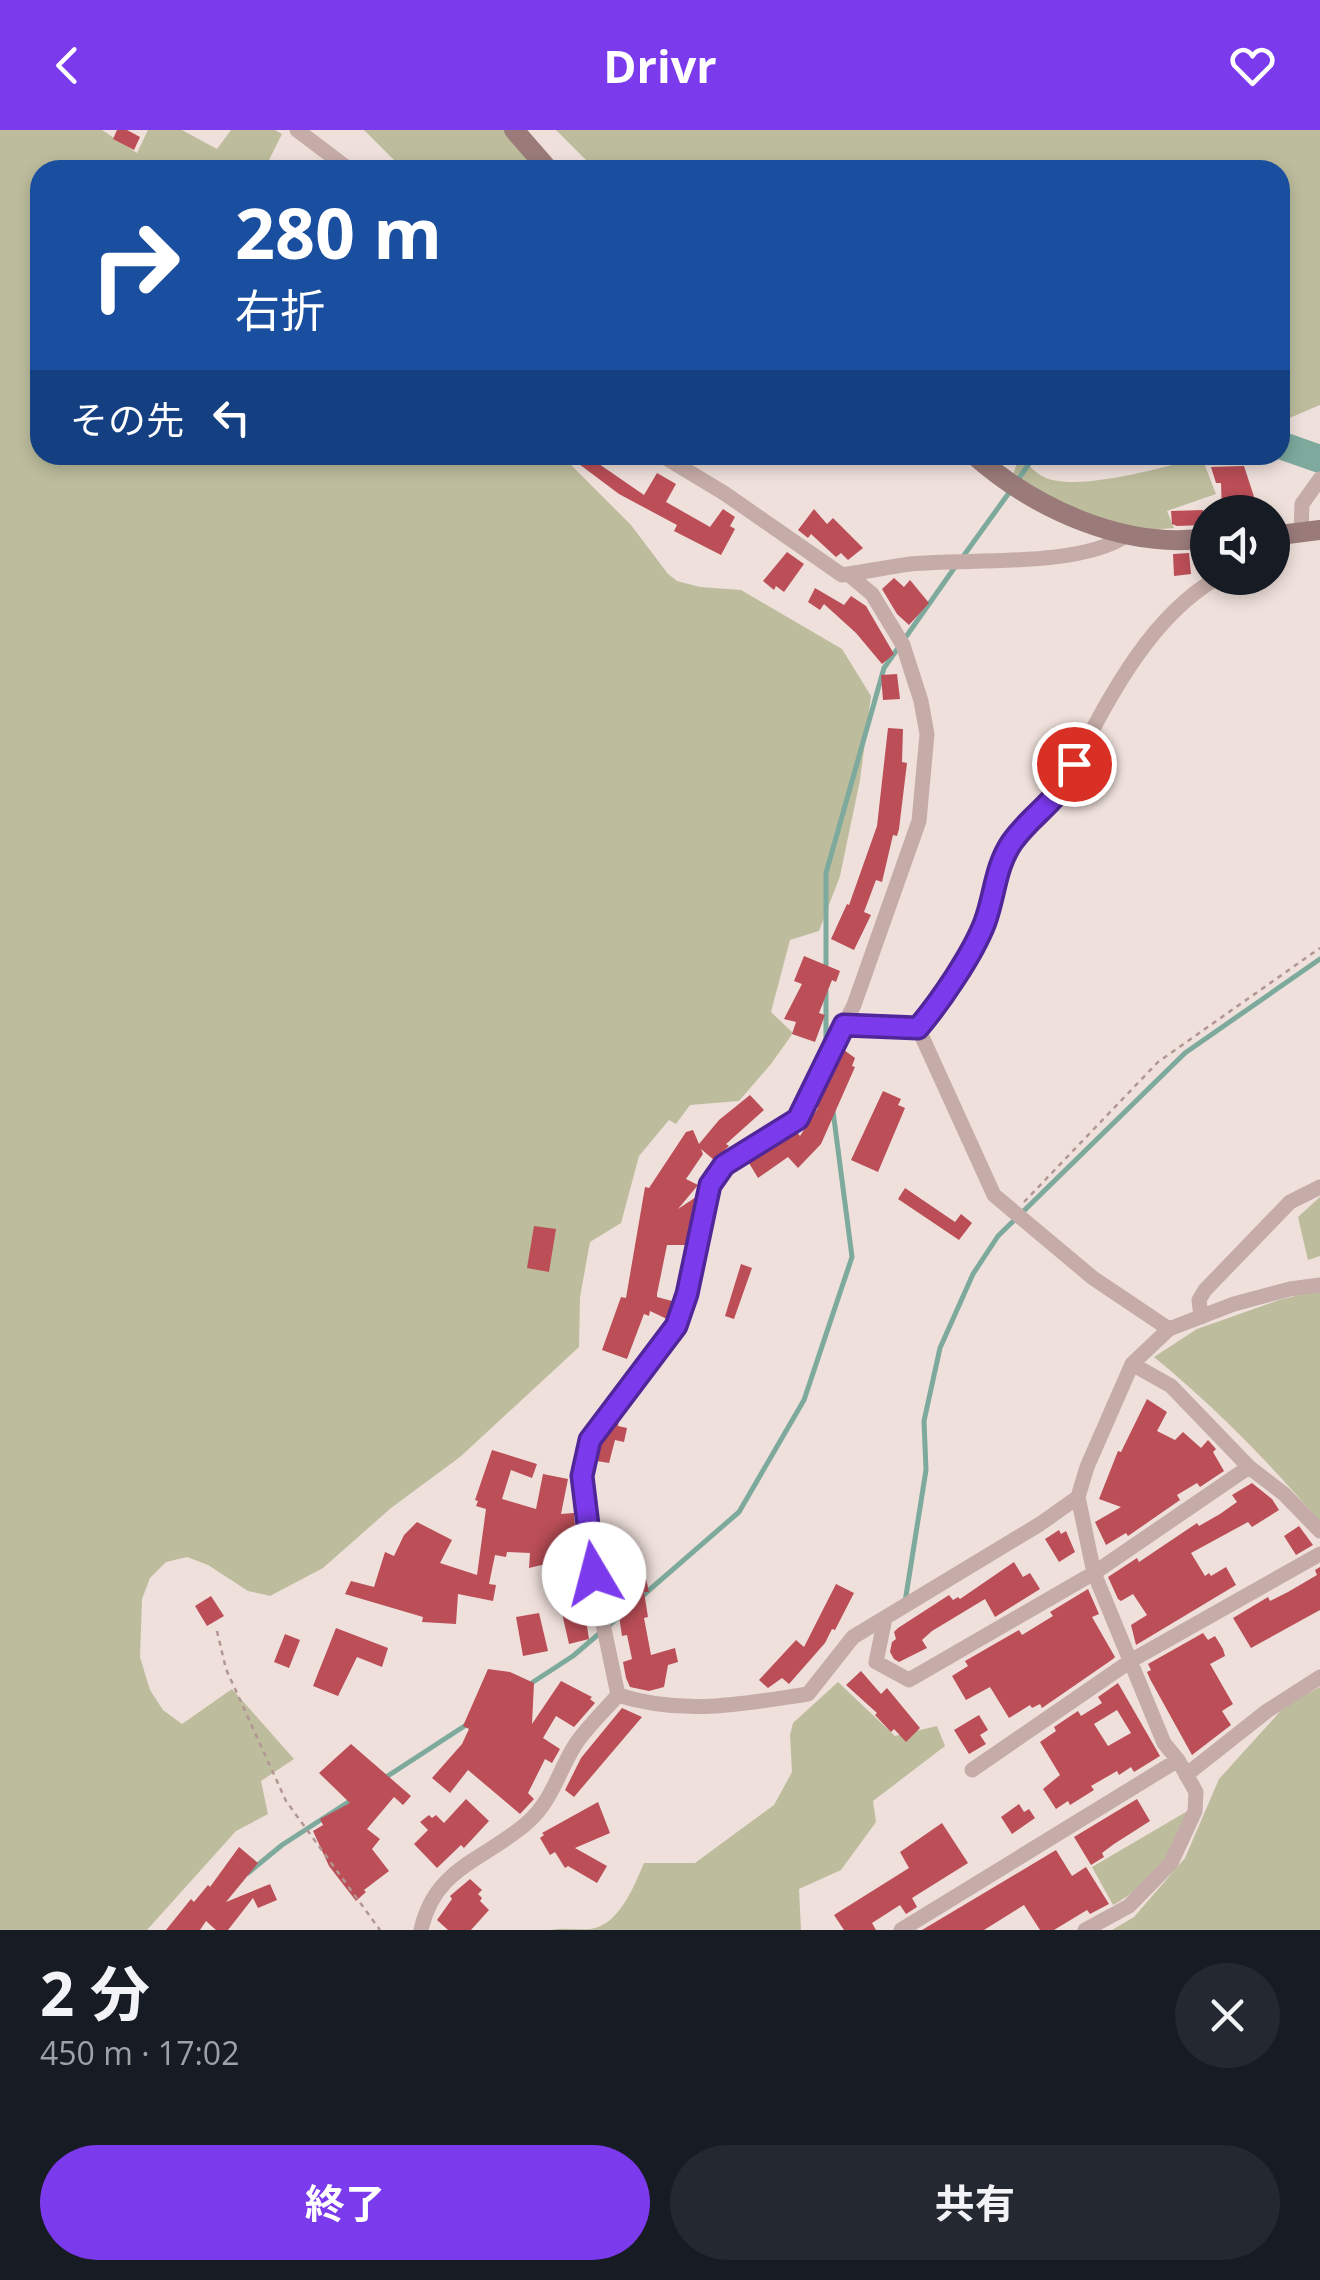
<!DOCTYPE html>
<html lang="ja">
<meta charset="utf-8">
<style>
:root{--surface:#171b24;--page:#242831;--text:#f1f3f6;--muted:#9ea1a6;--accent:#7c3aed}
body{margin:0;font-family:"Open Sans","Noto Sans JP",sans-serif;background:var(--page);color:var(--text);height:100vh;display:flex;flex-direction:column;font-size:38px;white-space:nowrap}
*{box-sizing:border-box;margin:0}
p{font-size:32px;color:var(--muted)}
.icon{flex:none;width:55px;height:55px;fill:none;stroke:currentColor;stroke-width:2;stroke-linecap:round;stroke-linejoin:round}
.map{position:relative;height:1800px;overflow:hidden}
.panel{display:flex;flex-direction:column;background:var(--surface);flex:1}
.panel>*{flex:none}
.banner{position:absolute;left:30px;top:30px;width:1260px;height:305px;border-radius:30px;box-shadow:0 5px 15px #0003;background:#1a4fa0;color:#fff;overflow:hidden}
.controls{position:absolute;left:1190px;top:365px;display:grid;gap:20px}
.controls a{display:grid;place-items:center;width:100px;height:100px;border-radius:50%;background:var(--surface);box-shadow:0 5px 15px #0003;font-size:50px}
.pin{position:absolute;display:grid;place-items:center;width:85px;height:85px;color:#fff;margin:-42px;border:5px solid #fff;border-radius:50%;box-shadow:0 2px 10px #0007}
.me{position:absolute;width:110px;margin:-55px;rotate:352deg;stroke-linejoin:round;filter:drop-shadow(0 0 8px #0008)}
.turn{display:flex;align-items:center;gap:35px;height:210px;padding:0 40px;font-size:45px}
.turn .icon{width:130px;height:130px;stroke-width:2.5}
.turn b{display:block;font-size:70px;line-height:85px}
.then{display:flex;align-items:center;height:95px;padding:0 40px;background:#0003;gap:20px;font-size:38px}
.round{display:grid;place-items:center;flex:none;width:105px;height:105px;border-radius:52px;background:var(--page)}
.overview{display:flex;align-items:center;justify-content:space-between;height:170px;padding:0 40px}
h1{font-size:60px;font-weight:700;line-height:75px}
.button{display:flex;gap:20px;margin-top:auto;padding:20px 40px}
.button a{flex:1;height:115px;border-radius:60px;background:var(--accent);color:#fff;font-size:40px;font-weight:700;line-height:115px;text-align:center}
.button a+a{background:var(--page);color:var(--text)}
header{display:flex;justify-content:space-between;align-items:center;height:130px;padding:0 40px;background:var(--accent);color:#fff;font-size:45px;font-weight:700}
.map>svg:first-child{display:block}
.green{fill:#bdbd9d}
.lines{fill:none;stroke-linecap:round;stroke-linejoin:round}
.stream{stroke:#7daa9d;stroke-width:5}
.river{stroke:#7daa9d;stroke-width:28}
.building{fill:#bb4e57;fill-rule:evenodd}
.path{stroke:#b29693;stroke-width:2.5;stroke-dasharray:5 5;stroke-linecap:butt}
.street{stroke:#c6aca8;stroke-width:15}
.secondary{stroke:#9a7b7a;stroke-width:20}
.route-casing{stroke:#51269a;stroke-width:25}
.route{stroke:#7c3aed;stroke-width:18}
</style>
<header><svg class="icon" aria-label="back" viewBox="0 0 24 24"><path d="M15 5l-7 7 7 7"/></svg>Drivr<svg class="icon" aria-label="heart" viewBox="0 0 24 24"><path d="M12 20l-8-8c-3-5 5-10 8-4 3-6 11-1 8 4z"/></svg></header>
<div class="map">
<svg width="1320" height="1800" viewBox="0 0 1320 1800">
<rect width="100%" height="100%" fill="#efe0db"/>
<path class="green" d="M0,0H102L137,23L148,0H182L217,19L231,0H275L282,4L264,40H40V325H566L564,328L631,395L668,444L677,451L700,457L741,460L842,519L871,566L860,650L840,746L819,801L790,810L771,882L793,903L771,934L739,971L690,975L676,994L669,990L639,1026L621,1093L590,1112L580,1167L579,1217L460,1327L391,1378L323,1438L270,1466L248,1461L208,1435L187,1427L166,1432L150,1448L142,1469L140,1527L150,1560L163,1580L182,1594L232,1559L294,1629L261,1651L268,1684L236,1701L147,1800H0Z
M364,0H512L544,40H404Z
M556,0H1320V275L1280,292V40H601L592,36Z
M1019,327C1027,333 1035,343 1044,347C1077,363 1166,336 1202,328L1216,364L1167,381L1174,398C1115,404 1059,379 1013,345Z
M1320,1067V1126L1308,1130L1298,1087Z
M1320,1160V1392C1269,1332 1215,1277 1154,1227L1197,1199L1279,1170Z
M838,1552L895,1606L937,1596L945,1616L873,1671L876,1692L841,1740L799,1759L801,1800H550C564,1797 577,1800 590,1799C619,1796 634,1756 644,1733H695L774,1675L792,1642L790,1605L793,1593Z
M1320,1557V1800H1112L1134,1787L1185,1728L1219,1649L1286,1575Z
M1191,1679C1180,1719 1149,1756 1113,1775L1092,1737Z"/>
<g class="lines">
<path class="stream" d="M1017,351L1035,325
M962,428L1011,360
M826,840V743L884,538L955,437
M826,861V920
M640,1468L739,1382L804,1270L852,1127L833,981
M905,1472L926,1340L924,1291L940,1218L973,1144L998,1106L1185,923L1320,829
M530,1554L573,1526L621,1485
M383,1649L466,1595
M248,1743L282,1715L353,1669"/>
<path class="river" d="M1280,315L1320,329"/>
</g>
<path class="building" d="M117,0H127L140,7L134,20L113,9Z
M586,325L644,365L657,343L676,354L666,372L710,397L723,379L735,387L730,396L735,399L721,425L674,401L677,395L619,364L579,334Z
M1244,336L1259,382H1222L1221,353H1216L1211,337Z
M814,379L827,394L833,388L863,418L848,430L841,423L836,427L811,404L808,408L798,400Z
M1203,380L1204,395L1177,396L1172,394L1171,381Z
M787,422L804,434L784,462L776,456L774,460L763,451Z
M1189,423L1191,444L1174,446L1173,424Z
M894,448L904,457L910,450L929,473L909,495L897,484L882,459Z
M815,458L844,475L851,466L866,476L894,524L882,534L856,503L824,474L820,480L808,472Z
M897,544L900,569L883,570L881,545Z
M888,598L903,599L902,632L907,633L899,699L897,706L893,705L882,752L876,750L864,782L871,785L854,820L831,809L847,774L849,775L877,696Z
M804,826L840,841L836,852L832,850L819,883L825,885L815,912L792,904L796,892L784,889L802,854L794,851Z
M844,920L855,928L852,936L855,937L821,1014L798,1038L788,1027L758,1048L749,1033L797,1002L800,1006L818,978L816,977Z
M883,961L901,969L898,975L905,978L878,1042L851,1030Z
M750,965L764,980L726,1014L729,1016L714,1030L701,1019L703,1024L686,1049L698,1055L678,1079L696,1067L686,1115H667L657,1164V1167L672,1171L667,1189L650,1181L649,1186L644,1184L627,1229L602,1220L621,1167L626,1168L645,1057L649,1058L686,1002L693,1000L699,1014L719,990Z
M905,1058L955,1092L961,1084L972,1093L959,1110L898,1069Z
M534,1096L556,1099L549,1142L527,1138Z
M741,1134L752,1138L734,1189L725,1186Z
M1147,1269L1167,1282L1157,1301L1175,1310L1183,1302L1201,1318L1208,1310L1216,1319L1213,1322L1224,1341L1200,1357L1197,1353L1177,1365L1180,1370L1128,1406L1126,1403L1106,1415L1095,1392L1121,1377L1099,1369L1118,1321L1121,1322Z
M619,1290L618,1296L627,1298L624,1312L615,1310L609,1333L597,1331L600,1315Z
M492,1320L537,1334L532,1348L511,1340L502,1369L536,1379L543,1344L568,1349L561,1384L574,1383L579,1445L554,1450L550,1433L529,1438L530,1423L507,1422L506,1427L495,1425L489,1454L496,1455L493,1471L458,1464L456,1494L422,1492L423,1487L345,1464L351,1451L374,1457L385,1422L394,1426L404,1405L417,1392L452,1410L440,1433L477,1445L486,1379L476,1376L478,1371L475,1370Z
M1252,1353L1272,1369L1279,1380L1252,1397L1248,1392L1191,1423L1205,1446L1209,1443L1211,1446L1226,1437L1236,1455L1136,1515L1131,1495L1147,1485L1133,1464L1121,1471L1118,1469L1108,1447L1137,1428L1139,1432L1197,1393L1199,1396L1220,1384L1237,1372L1232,1365Z
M1299,1396L1313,1415L1296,1425L1284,1406Z
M1059,1400L1061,1404L1066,1401L1075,1422L1059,1432L1045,1409Z
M1014,1432L1023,1447L1030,1443L1040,1459L995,1487L985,1469L932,1501L922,1510L927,1518L899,1532L894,1529L890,1522L892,1512L896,1509L894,1502L898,1498L949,1465L953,1470L958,1467L960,1469Z
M1320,1437V1480L1251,1518L1233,1488L1268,1467L1270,1471L1288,1462L1317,1445L1315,1440Z
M646,1449L649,1462H644L648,1487L644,1488L651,1525L675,1518L678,1532L668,1535L664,1557L649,1561L630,1557L626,1548L623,1532L632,1529L627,1505L622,1506L617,1473L620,1472L617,1454Z
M562,1451L578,1491L586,1490L589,1509L569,1514L555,1453Z
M836,1454L854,1463L835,1500L832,1499L825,1513L789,1554L782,1548L768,1558L759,1550L796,1510L804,1517Z
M1088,1459L1099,1484L1092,1487L1115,1527L1113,1529L1042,1578L1040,1574L1032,1578L1030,1575L1009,1588L990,1557L966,1570L952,1546L968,1536L965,1531L1019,1500L1022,1505L1053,1486L1050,1482Z
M211,1466L224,1486L207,1496L195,1476Z
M539,1483L548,1521L523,1526L516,1487Z
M336,1498L388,1518L382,1537L357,1527L338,1566L313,1556Z
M1203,1503L1208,1510L1215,1506L1223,1519L1225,1526L1210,1534L1233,1574L1222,1581L1231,1595L1192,1625L1150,1549L1147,1542L1151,1540L1148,1534Z
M285,1504L300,1510L289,1538L274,1532Z
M488,1539L510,1542L534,1553L532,1594L561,1551L592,1567L590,1569L595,1573L574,1597L556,1586L543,1608L560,1619L552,1633L545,1629L528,1663L534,1669L520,1684L468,1640L450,1663L432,1648L462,1614L469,1599L463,1596Z
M861,1541L881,1564L887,1558L920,1598L906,1612L894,1599L891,1602L875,1585L877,1583L846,1555Z
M1118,1553L1160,1626L1134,1642L1131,1637L1119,1645L1117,1641L1091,1656L1094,1660L1070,1675L1068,1671L1056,1679L1043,1659L1060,1645L1040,1612L1056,1601L1054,1597L1078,1581L1081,1586L1102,1573L1098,1567ZM1117,1580L1131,1603L1108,1616L1094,1594Z
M622,1578L642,1587L574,1667L565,1660L581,1628Z
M979,1585L988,1600L980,1605L986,1614L969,1624L954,1600Z
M351,1614L411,1666L403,1675L394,1667L367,1699L380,1709L372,1719L389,1741L364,1760L366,1762L356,1771L329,1736L313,1701L323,1695L320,1689L350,1673L319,1643Z
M466,1669L489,1691L464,1718L461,1715L437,1738L414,1714L428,1700L420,1692L429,1685L432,1688L436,1685L444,1693Z
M1137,1669L1150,1691L1114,1714L1102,1723L1104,1727L1091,1735L1074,1707Z
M598,1672L610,1703L575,1718L607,1736L597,1753L568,1736L565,1738L555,1722L550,1725L540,1708L544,1705L542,1703Z
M1019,1674L1024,1682L1029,1679L1035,1688L1012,1704L1001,1687Z
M942,1693L968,1733L912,1768L917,1777L906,1784L900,1775L872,1793L876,1800H844L834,1785L909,1738L900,1722Z
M239,1717L258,1733L226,1772L270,1754L277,1770L258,1778L253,1768L228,1800H216L206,1791L200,1800H166L191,1769L194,1772L208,1755L210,1757Z
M1056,1720L1072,1746L1086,1737L1109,1774L1090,1784L1087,1780L1054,1800H1040L1024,1775L984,1800H922Z
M470,1749L482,1760L478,1764L482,1768L480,1771L489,1780L471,1800H448L437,1790L452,1769L450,1766Z"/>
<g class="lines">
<path class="path" d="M1024,1072L1158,932L1320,818
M217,1501L226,1539L286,1671L380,1800"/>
<path class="street" d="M297,0L350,40
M1301,404L1302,374L1320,349
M848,444C869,441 889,437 910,434C972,428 1076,438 1126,406
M844,895L918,898
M918,898C943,868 968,831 983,795C995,769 995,741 1010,716C1023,694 1046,680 1062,660C1069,653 1070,642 1075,633C1110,566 1150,487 1217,448
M918,898L994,1065L1093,1148L1169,1199
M1201,1187L1199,1170L1205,1160L1290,1072L1320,1057
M1132,1234L1171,1256L1249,1337L1284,1364L1320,1401
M885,1488L876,1532L909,1550L1094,1443L1249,1337
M618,1565L598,1470L582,1346L590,1310L676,1196L687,1163L710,1055L724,1035L797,989L854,875L919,691L927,604L921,571L903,515L872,464L848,444L842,445L724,363L661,325
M618,1565C684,1586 741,1574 808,1564L853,1507L1040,1394L1078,1367
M972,1640L1132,1530L1320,1424
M1186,1645L1267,1581L1320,1547
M421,1800C435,1736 486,1730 528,1692C553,1670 559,1639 577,1612C589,1595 605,1580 618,1565
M901,1800L1178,1630
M1085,1800L1129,1776L1171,1733L1195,1681L1196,1662L1178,1630L1164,1613L1094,1443L1078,1367L1087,1337L1132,1234L1169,1199L1234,1174L1290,1159L1320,1155"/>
<path class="secondary" d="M514,0L549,40
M974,325C1035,379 1125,420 1208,408
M1272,406L1320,400"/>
</g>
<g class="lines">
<defs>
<path id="route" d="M594,1444L582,1346L590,1310L676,1196L687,1164L710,1055L724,1035L798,989L844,895L918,898C940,872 973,824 985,792C995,765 995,737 1012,712C1035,680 1059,673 1074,634"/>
</defs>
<use href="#route" class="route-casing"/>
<use href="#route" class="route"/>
</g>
</svg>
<div class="controls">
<a><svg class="icon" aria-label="sound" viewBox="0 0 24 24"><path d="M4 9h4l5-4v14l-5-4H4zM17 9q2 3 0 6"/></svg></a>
</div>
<div class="pin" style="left:1074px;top:634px;background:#d93025"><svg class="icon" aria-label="arrive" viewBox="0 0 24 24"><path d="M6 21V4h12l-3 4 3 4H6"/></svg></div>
<svg class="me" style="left:594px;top:1444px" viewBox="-20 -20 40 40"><circle r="19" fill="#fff"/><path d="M0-13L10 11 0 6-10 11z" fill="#7c3aed"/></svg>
<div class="banner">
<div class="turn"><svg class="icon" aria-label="right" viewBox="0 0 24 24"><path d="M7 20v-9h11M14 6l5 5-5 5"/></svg><div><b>280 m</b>右折</div></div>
<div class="then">その先<svg class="icon" aria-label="left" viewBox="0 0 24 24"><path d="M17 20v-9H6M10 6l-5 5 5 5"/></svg></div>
</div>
</div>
<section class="panel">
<div class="overview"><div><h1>2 分</h1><p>450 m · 17:02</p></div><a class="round"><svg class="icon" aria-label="close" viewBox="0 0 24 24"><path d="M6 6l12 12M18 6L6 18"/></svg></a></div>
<div class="button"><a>終了</a><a>共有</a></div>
</section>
